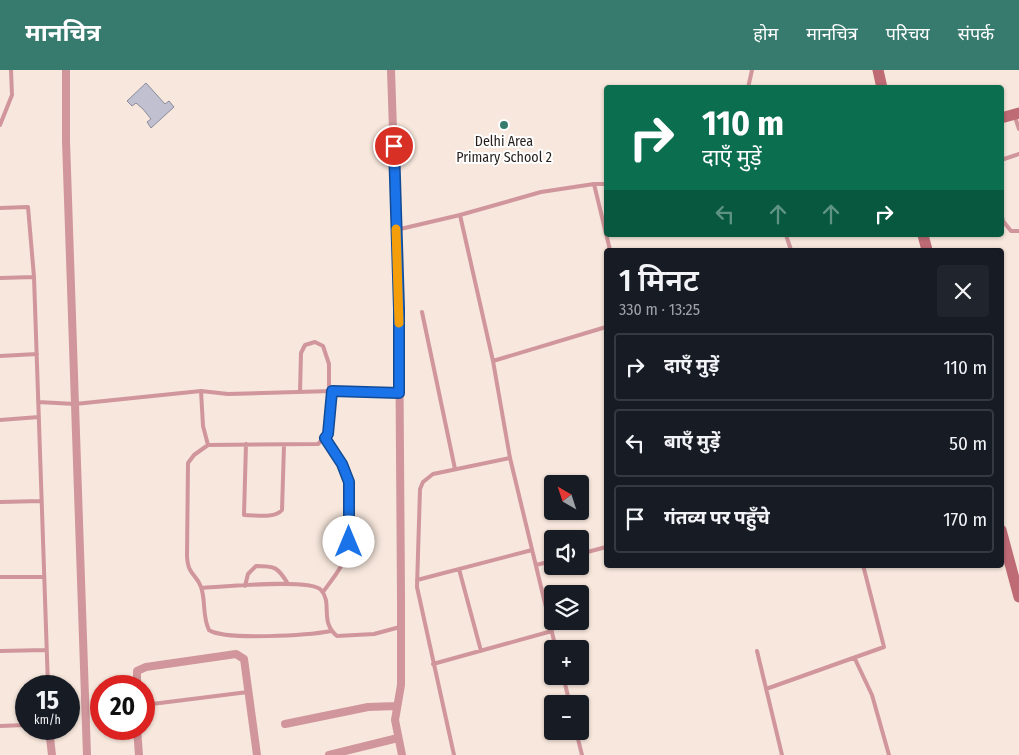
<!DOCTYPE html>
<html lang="hi">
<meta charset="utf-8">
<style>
:root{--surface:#171b24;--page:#20242c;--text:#f1f3f6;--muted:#9ea1a6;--line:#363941;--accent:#377b6e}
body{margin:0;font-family:"Fira Sans Condensed","Noto Sans Devanagari",sans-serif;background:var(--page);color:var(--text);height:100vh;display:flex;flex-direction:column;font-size:19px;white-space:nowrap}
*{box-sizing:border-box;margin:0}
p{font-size:16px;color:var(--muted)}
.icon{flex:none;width:28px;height:28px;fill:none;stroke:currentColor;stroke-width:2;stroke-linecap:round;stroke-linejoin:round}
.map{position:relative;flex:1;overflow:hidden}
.details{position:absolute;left:604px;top:178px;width:400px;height:320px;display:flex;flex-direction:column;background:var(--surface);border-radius:5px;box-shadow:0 1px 4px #0004}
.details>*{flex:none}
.banner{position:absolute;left:604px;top:15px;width:400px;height:152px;border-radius:5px;box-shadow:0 1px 4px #0004;background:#0b6e4f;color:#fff;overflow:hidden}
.needle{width:32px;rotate:321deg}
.buttons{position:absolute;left:544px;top:405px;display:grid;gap:10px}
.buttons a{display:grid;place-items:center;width:45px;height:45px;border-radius:5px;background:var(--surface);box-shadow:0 1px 4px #0004;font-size:25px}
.speed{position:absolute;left:15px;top:605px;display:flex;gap:10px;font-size:25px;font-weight:700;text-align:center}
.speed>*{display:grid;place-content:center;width:65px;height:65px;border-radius:50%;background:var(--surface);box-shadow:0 1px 4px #0004;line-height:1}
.speed small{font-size:12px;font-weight:400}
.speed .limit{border:8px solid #d22;background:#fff;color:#111}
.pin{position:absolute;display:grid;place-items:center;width:42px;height:42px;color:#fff;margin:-21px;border:2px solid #fff;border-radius:50%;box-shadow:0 1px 5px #0007}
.me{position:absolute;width:55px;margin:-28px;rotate:0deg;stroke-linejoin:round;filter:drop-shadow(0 0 4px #0008)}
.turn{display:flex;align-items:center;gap:18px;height:105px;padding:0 15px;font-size:22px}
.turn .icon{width:65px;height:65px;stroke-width:2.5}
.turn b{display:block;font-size:35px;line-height:42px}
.lanes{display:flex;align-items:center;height:48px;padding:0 15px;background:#0003;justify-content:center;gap:25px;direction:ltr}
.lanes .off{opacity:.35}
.round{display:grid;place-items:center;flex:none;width:52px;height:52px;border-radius:5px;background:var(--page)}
.headline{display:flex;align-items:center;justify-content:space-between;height:85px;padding:0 15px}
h1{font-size:30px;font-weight:600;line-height:38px}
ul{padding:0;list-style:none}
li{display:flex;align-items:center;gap:15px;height:68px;margin:0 10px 8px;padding:0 5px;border:2px solid var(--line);border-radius:5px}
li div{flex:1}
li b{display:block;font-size:19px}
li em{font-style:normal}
header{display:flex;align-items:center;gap:30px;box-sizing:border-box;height:70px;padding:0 25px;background:var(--accent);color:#fff}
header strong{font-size:24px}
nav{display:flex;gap:28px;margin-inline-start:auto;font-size:18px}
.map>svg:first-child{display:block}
.building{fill:#c1c0d0;stroke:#8b8b9a}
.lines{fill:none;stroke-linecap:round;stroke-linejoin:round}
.lane{stroke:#d0969b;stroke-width:4}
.street{stroke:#d0969b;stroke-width:8}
.secondary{stroke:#be6b75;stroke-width:11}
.route-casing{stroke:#114b97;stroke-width:12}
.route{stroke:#1a73e8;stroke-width:9}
.slow{stroke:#f59e0b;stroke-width:9}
.poi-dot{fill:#377b6e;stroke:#fff;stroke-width:2}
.labels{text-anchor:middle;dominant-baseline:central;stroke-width:4;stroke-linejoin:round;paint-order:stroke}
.poi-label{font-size:14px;fill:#251f1b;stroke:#fff}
</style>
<header>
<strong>मानचित्र</strong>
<nav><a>होम</a><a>मानचित्र</a><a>परिचय</a><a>संपर्क</a></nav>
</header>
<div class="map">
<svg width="1019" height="685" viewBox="0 0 1019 685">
<rect width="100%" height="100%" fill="#f7e7dc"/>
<path class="building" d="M146,13L165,34L169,31L174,37L151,58L147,52L151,49L143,39L136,33L132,36L127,31Z"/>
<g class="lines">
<path class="lane" d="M748,18L752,0
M1015,47L1019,59
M0,55L12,25L11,0
M1001,90L1019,84
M594,114H606
M0,138L28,137L34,207L48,616
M1001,143L1003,151L1011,161H1019
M460,145L541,122L594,114L610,180
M396,160L460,145L493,291L510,388L556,579
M786,165L791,180
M0,208L34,207
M422,242L455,399
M0,286L37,284
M493,291L606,257
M201,321L203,356L208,375L318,374L328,364L332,321
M300,322L301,283L305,275L315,272L323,276L329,294V321
M38,332L75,334L201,321L228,324L332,321L399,323
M0,350L39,347
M246,374L244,445C256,445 274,449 282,440L284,375
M208,375L194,385L188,393L187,486C188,506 196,503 201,517C206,531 202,546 209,560C225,571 310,565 331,561
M0,432L41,431
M580,484L606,477
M536,495L552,491
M459,499L481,581
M0,507H44
M417,510L532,480
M245,516L248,504L256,496C275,496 278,497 288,514
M202,518C221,517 311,508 321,520C333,533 319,551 337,566L374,564L400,557
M323,522C334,507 348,491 349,472V412L342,394L325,368
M0,581L46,580
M757,581L782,685
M855,589L872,625L889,685
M433,594L552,561
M563,606L570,634
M766,619L884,577L863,495
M144,635L248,622
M0,656L26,655
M576,661L582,685
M454,685L417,517L420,419L423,412L433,404L510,388"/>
<path class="street" d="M66,0V71L87,685
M391,0L399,239L401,527V615L395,650L402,685
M137,616V601L146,597L236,584L244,589L257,685
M285,654L368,637L396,636
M49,659L52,685
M137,659L139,685
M329,685L398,668"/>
<path class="secondary" d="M878,0L882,18
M1001,48L1019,43
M923,165L927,180
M1001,460L1019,527"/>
</g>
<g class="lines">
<defs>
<path id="route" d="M349,472V412L342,394L325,368L328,364L332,321L399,323V239L394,76"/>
</defs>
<use href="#route" class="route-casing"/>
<use href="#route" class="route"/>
<path class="slow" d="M396,159L399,253"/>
</g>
<circle class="poi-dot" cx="504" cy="55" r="5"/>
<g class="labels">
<g class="poi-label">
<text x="504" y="71">Delhi Area<tspan x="504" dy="16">Primary School 2</tspan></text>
</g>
</g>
</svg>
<div class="buttons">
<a><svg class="needle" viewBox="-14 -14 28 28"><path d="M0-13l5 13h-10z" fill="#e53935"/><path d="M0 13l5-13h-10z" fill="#9ea1a6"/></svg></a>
<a><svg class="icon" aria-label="sound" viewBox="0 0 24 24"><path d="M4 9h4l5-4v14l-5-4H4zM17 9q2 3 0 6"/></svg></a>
<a><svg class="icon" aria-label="layers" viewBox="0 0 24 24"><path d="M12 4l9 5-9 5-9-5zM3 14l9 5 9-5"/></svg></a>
<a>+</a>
<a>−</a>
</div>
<div class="speed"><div>15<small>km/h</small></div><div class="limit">20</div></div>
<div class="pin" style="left:394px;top:76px;background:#d93025"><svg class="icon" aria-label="arrive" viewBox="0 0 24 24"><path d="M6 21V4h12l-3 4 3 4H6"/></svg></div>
<svg class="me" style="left:349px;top:472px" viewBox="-20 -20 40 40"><circle r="19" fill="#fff"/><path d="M0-13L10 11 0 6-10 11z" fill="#1a73e8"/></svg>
<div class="banner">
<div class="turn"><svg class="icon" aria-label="right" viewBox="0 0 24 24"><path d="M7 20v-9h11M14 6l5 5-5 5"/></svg><div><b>110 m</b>दाएँ मुड़ें</div></div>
<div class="lanes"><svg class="icon off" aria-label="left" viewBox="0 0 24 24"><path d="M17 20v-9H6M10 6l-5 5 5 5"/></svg><svg class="icon off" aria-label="ahead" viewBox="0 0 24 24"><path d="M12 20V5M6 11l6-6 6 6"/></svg><svg class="icon off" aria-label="ahead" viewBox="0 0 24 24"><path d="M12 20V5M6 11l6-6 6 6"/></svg><svg class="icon" aria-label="right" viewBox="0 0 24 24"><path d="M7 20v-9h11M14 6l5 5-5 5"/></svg></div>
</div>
<section class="details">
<div class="headline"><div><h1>1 मिनट</h1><p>330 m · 13:25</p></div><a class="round"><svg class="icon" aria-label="close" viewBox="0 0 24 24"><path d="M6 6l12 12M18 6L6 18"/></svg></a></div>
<ul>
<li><svg class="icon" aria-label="right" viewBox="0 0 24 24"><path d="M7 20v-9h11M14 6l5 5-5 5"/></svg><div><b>दाएँ मुड़ें</b></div><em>110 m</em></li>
<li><svg class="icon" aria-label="left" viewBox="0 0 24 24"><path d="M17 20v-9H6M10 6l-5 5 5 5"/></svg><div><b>बाएँ मुड़ें</b></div><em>50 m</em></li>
<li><svg class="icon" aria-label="arrive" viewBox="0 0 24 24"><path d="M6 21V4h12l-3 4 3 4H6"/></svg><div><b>गंतव्य पर पहुँचे</b></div><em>170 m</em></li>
</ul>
</section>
</div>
